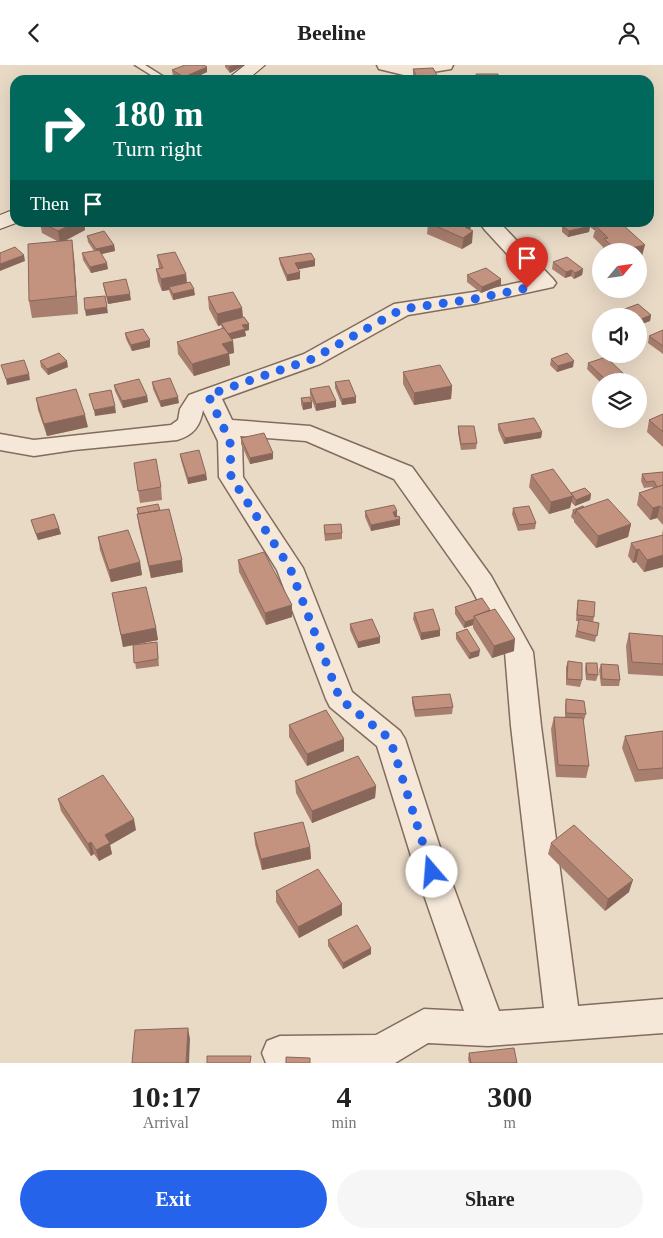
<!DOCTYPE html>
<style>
:root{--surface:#fff;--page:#f6f6f6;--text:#222;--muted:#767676;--accent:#2563eb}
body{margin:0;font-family:"Times New Roman",serif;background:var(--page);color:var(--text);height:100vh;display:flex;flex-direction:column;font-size:19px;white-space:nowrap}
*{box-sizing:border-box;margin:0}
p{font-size:16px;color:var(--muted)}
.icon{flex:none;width:28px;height:28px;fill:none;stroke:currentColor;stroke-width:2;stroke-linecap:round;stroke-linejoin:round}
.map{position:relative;height:998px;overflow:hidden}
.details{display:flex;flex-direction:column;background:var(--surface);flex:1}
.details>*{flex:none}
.hud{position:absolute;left:10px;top:10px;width:644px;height:152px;border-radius:15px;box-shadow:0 5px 20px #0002;background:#00695c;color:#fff;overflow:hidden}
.needle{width:32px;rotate:61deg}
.tools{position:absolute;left:592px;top:178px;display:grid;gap:10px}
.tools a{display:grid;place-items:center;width:55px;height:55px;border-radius:50%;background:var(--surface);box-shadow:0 5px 20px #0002;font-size:25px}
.pin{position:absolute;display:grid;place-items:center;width:42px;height:42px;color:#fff;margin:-51px -21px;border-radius:50% 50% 50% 0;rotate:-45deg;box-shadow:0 0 5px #0007}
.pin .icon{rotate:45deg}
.me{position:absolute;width:55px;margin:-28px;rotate:342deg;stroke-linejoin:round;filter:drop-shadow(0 0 4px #0008)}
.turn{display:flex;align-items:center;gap:18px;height:105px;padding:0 20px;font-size:22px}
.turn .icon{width:65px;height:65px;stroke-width:2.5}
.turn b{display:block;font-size:35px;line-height:42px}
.then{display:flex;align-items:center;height:48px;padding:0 20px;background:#0003;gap:10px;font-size:19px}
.eta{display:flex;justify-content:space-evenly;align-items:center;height:85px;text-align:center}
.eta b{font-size:30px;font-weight:800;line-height:35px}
.button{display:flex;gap:10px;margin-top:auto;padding:10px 20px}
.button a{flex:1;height:58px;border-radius:30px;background:var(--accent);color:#fff;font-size:20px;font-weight:800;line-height:58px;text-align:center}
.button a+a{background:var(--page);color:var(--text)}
header{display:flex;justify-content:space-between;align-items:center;height:65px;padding:0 20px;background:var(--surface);font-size:22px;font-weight:800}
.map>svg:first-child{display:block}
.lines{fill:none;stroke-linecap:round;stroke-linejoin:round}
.lane-casing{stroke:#826c5e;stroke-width:3}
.street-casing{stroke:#826c5e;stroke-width:3}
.secondary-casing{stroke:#644e41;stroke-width:2}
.lane{fill:#f5e8d8;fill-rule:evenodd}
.street{fill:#f5e8d8;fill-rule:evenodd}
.secondary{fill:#f5e8d8;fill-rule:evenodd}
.wall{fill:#a87e6e}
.shaded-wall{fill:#88675a}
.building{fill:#c39380;stroke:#88675a}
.route{stroke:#2563eb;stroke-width:9;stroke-dasharray:0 16.2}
</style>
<header><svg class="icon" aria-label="back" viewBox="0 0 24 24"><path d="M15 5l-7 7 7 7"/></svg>Beeline<svg class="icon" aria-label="person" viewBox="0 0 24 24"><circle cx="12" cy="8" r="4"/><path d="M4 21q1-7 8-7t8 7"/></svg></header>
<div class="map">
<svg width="663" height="998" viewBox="0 0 663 998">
<rect width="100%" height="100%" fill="#e9dac6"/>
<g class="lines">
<defs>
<path id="lane" d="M135,0H145L169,15H159Z"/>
<path id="street" d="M377,0H453L451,4L445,5L408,11L379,4Z
M484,158H500L553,214L556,218L553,222L474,239L408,250L320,299L222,334L232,355L310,361L412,402L491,511L533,587L541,661L578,941L663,934V968L488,981L428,978L395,998H266L262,988L267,976L280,971L376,970L424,944L464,946L416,807L377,681L330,642L326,634L277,505L219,412L218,376L203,345C200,361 194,370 177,375L74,385L34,391L0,385V369L34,375L171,360L178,355L180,344L189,330L304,289L394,239L474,227L531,215L485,165L482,161ZM240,371L306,376L394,414L471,523L505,587L511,661L544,943L499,946L448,807L405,674L400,666L352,627L303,503L243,412L242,376Z"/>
<path id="secondary" d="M245,0H265L247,15H226Z
M15,144L16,158L0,164V150Z"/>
</defs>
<use href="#lane" class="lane-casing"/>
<use href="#street" class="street-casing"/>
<use href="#secondary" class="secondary-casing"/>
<use href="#lane" class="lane"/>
<use href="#street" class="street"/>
<use href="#secondary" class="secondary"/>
</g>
<path class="wall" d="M225,0H243V1L230,8L225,2Z
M207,2V7L190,15H181L173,11L172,5Z
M413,4L438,12V15H415L413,10Z
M40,158H84L85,165L65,176L74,192L78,249L32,253L29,236L57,176L42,168Z
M428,158H471L470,165L472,178L462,184L427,169Z
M589,158H621L642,191L639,192V186H602L603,182L593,172L595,165H594L590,162L589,167L568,172L562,167V161L588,160Z
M87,171L114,180L115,186L102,189L108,204L91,208L83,195L82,188L94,186L88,177Z
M157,190L186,209L187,218L195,230L173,235L170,228L169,225L162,226L158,216L156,204L159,203Z
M279,193L315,201L298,204L300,207V214L287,216L280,199Z
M553,197L583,204L582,210L574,214L571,211L565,213L552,204Z
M467,210L501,214V220L481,228L467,217Z
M103,218L131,235L108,239L104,224Z
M208,232L242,243L243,252L249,259V265L245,266L246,271L232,274L233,276L234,288L229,289L230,300L194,311L178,289L177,277L222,264L221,260L218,261L209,244Z
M638,239L651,250L650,256L639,260V251H616L617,247Z
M663,265V289L648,278L649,271Z
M125,268L150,282L132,286L126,274Z
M551,294L573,302L557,307L550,300Z
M40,296L68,302L48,310L41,302Z
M588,298L627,312L626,316H601V318L587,304Z
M403,307L452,321L451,334L414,340L403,319Z
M152,317L179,338L161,342L153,324Z
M335,317L356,332V338L342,340L335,323Z
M114,320L147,331L148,337L123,343L115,326Z
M310,324L336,336V342L316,346L310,330Z
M36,333L88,362L47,371L38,345Z
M301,333L312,343L303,345L301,339Z
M663,349V382L647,367L649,355Z
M498,359L542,367L541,373L504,379L498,365Z
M458,361L477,378L476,384L461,385L458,368Z
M241,373L273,394L250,399L241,379Z
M180,389L206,409L207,415L188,419L181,395Z
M134,398L161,422L162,435L140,438Z
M663,407V460L657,453L650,455L637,440L639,428L653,423L652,422L644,423L641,416L642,409Z
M531,410L571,428L591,429L590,435L575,441L571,437L570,443L549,449L529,422Z
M584,442L631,459L628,472L596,483L574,457V455L571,452L573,445Z
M137,443L160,445L183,507L151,513L139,462L137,449H138Z
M513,443L536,458L535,464L518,466L512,449Z
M365,446L397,451L400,454V460L371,466L365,452Z
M31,455L59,463L61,469L38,475L33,461Z
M324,460L342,468V474L325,476L324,466Z
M663,465V502L644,507L636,497L633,498L628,491L631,478L663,470L662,469Z
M98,472L140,497L142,510L111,517L100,485Z
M238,495L292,540V552L266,560L239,507Z
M112,528L156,563L158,575L133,580L157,577L159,601L136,604L133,580L123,582Z
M482,533L514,586L492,593L473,563V560L464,563L455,549V542Z
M578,535L594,552L593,557L599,558L595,577L575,572L579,556H576L577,541Z
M414,548L440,571L421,575L413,554Z
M350,559L380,572V578L358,583L350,565Z
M456,568L479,591L469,594L456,574Z
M629,568L663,571V611L628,609L626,581Z
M568,596L582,615L580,622L566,620V602Z
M586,598L598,610L596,616L586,615L585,604Z
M601,599L620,615L619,621H601L599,605Z
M412,632L453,642L452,649L415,652L412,638Z
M566,634L586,649L584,655H583L589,701L586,713L556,712L551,664L554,652H565V641Z
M289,660L344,686L307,701L289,672Z
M663,666V714L635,717L622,683L625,671Z
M295,716L376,721L375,733L312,758L296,728Z
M58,734L136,765L110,780L112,789L99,796L94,789L91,791L61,746Z
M254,768L310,782L311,794L262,805L255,779Z
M551,778L629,827L605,846L548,789Z
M276,826L342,839V850L299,873L276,837Z
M328,875L371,889L343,904L328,881Z
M469,988L517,998H469L468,994Z"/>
<path class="shaded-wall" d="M234,0H243V1L230,8L229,2Z
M207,2V7L190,15H185L184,12Z
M75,158H84L85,165L60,178L58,166Z
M471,158L470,168L473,166L472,178L462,184L465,162Z
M599,158H616L595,160V165H594L595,159Z
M590,161L589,167L568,172L569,166Z
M72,175L74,192L78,249L76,231Z
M114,180L115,186L97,190L96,184Z
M617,180L615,186H611L612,181Z
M645,180L642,191L639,192V186H622V185Z
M24,190L25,196L0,206V199Z
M315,195V201L295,205V198Z
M107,198L108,204L91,208L90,202Z
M583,204L582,210L574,214L575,208Z
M572,205L571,211L565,213L566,207Z
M300,207V214L287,216V210Z
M186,209L187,221L169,222V225L162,226L161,214Z
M501,214V220L481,228L482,222Z
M194,224L195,230L173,235V229Z
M130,229L131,235L108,239L107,232Z
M107,242L108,248L86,251L85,245Z
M242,243L243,256L221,258V260L218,261L217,249Z
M651,250L650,256L639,260V255Z
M249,259V265L245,266L246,271L229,275L228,269L242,260Z
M150,275V282L132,286L131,280Z
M233,276L234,288L229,289L230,300L194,311L192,299L222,279Z
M67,296L68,302L48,310L47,304Z
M574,296L573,302L557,307L558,301Z
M29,309L30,315L7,320L6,314Z
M627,312L626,316H614Z
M452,321L451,334L414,340V328Z
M147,331L148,337L123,343L122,336Z
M178,332L179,338L161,342L160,336Z
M356,332V338L342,340V334Z
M336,336V342L316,346V339Z
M312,337V343L303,345V338Z
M115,341L116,348L95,351L94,345Z
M85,350L88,362L47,371L44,359Z
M542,367L541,373L504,379L505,373Z
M273,388V394L250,399V393Z
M206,409L207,415L188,419V413Z
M591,429L590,435L575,441L576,435Z
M573,431L570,443L549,449L551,437Z
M660,441L657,453L650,455L653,443Z
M397,446V452L393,453V447Z
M400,454V460L371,466V460Z
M631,459L628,472L596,483L598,471Z
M59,463L61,469L38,475L36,469Z
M639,484L636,497L633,498L636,485Z
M663,490V502L644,507L647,495Z
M182,495L183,507L151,513L149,501Z
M140,497L142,510L111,517L109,505Z
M292,540V552L266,560L265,548Z
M474,554L473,560L464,563L465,557Z
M156,563L158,575L123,582L121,570Z
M440,565V571L421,575V568Z
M380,572V578L358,583V577Z
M515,574L514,586L492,593L494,581Z
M480,585L479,591L469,594L470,588Z
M344,674V686L307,701V689Z
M376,721L375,733L312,758V746Z
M134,754L136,765L110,780L112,789L99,796L96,785L105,770Z
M91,777L94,789L91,791L88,779Z
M310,782L311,794L262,805L261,794Z
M633,815L629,827L605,846L608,834Z
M342,839V850L299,873L298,862Z
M371,883V889L343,904V898Z
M188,963L190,974L189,998H186Z"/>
<path class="building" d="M185,0H204L207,2L184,12L172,5Z
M433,3L438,12L418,14L413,4Z
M476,9H498L499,15H477Z
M42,158H75L58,166Z
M429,158H471L465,162L473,166L463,173Z
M572,158H585L590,161L569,166L562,161Z
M607,158H621L645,180L622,185L617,180L612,181L604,174L608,173L595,160Z
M104,166L114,180L96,184L87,171Z
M72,175L76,231L29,236L28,179Z
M15,182L24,190L0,199V188Z
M99,185L107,198L90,202L82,188Z
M175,187L186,209L161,214L156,204L163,203L157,190Z
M311,188L315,195L295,198L300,207L287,210L279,193Z
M567,192L583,204L575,208L572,205L566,207L553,197Z
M486,203L501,214L482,222L467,210Z
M126,214L130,229L107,232L103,218Z
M190,217L194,224L173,229L169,222Z
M233,227L242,243L217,249L208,232Z
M105,231L107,242L85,245L84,233Z
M638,239L651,250L639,255V251H622L617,247Z
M244,252L249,259L242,260L245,264L228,269L221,258Z
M224,263L233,276L222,279L229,288L192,299L177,277Z
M143,264L150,275L131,280L125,268Z
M663,265V281L649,271Z
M59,288L67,296L47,304L40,296Z
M567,288L574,296L558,301L551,294Z
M606,292L627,312L614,316H607L588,298Z
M24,295L29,309L6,314L1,300Z
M440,300L452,321L414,328L403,307Z
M170,313L178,332L160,336L152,317Z
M139,314L147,331L122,336L114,320Z
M349,315L356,332L342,334L335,317Z
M329,321L336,336L316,339L310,324Z
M76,324L85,350L44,359L36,333Z
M111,325L115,341L94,345L89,329Z
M310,332L312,337L303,338L301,333Z
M663,349V367L649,355Z
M534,353L542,367L505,373L498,359Z
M458,361H474L477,378L461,379Z
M264,368L273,388L250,393L241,373Z
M199,385L206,409L188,413L180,389Z
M156,394L161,422L138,426L134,398Z
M553,404L573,431L551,437L531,410Z
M663,407V420L657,422L654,416L646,417L642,409Z
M663,420V444L660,441L653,443L639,428Z
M585,423L591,429L576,435L571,428Z
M608,434L631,459L598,471L576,445Z
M158,439L160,445L139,449L137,443Z
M394,440L397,446L393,447L395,452L399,451L400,454L371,460L365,446Z
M529,441L536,458L519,460L513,443Z
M583,441L584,442L576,445L575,449L573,445Z
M169,444L182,495L149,501L137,449Z
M54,449L59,463L36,469L31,455Z
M341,459L342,468L325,469L324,460Z
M128,465L140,497L109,505L98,472Z
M663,470V490L647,495L639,484L636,485L631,478Z
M264,487L292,540L265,548L238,495Z
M146,522L156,563L121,570L112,528Z
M482,533L490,545L474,551V554L465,557L455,542Z
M578,535L595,537L594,552L577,550Z
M433,544L440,565L421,568L414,548Z
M495,544L515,574L494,581L474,551Z
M372,554L380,572L358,577L350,559Z
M579,554L599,558L597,571L577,566Z
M467,564L480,585L470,588L456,568Z
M629,568L663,571V599L632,597Z
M157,577L158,594L134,598L133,580Z
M568,596L582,598V615L567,614Z
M586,598H597L598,610L587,609Z
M601,599L618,600L620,615L602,614Z
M450,629L453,642L415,645L412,632Z
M566,634L584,636L586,649L566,648Z
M326,645L344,674L307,689L289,660Z
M554,652L583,653L589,701L558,700Z
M663,666V703L638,705L625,671Z
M358,691L376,721L312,746L295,716Z
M103,710L134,754L105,770L110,778L96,785L91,777L88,779L58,734Z
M303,757L310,782L261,794L254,768Z
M574,760L633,815L608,834L551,778Z
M318,804L342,839L298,862L276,826Z
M357,860L371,883L343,898L328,875Z
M188,963L186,998H132L135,965Z
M514,983L517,998H471L469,988Z
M207,991H251L250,998H207Z
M286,992L310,993V998H286Z"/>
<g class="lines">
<path class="route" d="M432,807L390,674L340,634L290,503L231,412L230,376L208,330L312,294L402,244L474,234L527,223"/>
</g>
</svg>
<div class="tools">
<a><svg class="needle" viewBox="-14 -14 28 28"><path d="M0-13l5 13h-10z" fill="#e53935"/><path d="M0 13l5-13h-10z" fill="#767676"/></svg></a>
<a><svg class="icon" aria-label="sound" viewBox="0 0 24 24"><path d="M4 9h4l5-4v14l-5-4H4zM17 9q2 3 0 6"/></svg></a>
<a><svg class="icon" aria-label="layers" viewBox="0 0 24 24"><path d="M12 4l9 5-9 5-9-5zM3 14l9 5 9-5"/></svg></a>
</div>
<div class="pin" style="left:527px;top:223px;background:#d93025"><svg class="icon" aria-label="arrive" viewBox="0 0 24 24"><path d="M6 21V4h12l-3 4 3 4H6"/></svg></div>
<svg class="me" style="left:432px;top:807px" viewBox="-20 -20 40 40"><circle r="19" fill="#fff"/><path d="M0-13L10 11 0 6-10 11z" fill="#2563eb"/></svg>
<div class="hud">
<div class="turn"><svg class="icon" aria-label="right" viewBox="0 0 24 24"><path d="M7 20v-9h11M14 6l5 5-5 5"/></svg><div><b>180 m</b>Turn right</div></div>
<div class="then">Then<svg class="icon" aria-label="arrive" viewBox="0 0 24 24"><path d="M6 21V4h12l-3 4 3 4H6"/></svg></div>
</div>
</div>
<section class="details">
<div class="eta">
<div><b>10:17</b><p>Arrival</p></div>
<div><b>4</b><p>min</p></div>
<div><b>300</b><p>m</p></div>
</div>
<div class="button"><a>Exit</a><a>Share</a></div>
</section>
